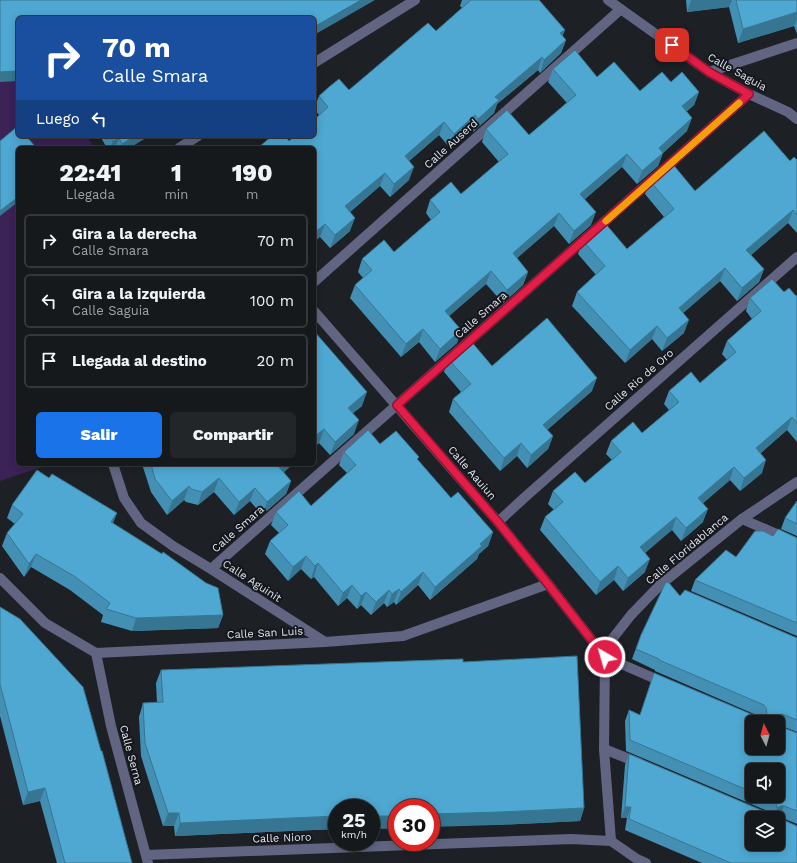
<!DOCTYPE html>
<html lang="es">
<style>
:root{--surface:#16191c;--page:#232629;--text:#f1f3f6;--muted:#9ea0a3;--line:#35383b;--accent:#1a73e8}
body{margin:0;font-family:"Work Sans",sans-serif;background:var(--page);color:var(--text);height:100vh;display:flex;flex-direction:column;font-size:15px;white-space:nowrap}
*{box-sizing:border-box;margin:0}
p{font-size:13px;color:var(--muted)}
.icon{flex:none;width:22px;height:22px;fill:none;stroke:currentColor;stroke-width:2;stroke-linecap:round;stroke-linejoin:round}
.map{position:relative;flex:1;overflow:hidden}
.side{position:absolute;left:16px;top:146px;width:300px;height:320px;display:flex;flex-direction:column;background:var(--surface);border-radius:6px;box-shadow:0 2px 10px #0003,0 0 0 1px var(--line)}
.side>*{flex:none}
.banner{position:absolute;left:16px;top:16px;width:300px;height:122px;border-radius:6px;box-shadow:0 2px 10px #0003,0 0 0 1px var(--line);background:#1a4fa0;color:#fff;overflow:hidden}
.needle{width:26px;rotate:354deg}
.tools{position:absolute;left:745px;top:715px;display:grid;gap:8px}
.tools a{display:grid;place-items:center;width:40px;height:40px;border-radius:6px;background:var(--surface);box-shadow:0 2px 10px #0003,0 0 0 1px var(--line);font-size:20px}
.speed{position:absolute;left:328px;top:799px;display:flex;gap:8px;font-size:20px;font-weight:700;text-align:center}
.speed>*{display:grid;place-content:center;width:52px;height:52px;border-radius:50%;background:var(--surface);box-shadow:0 2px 10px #0003,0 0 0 1px var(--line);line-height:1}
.speed small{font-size:10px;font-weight:400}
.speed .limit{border:6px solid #d22;background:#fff;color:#111}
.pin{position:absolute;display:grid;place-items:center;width:34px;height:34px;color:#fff;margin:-17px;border-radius:8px;box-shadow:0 2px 6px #0006}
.me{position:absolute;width:44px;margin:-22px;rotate:322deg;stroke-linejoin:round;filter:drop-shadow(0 0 3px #0008)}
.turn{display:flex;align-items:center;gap:14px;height:84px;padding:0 20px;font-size:18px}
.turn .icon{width:52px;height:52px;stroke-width:2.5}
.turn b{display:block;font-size:28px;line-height:34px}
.then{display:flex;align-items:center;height:38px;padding:0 20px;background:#0003;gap:8px;font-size:15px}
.eta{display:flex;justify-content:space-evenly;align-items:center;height:68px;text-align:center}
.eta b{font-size:24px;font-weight:800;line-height:28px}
.action{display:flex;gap:8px;margin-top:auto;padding:8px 20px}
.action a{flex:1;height:46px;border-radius:6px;background:var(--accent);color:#fff;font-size:16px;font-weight:800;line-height:46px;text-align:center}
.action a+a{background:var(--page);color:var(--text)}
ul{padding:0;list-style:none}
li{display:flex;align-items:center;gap:12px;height:54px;margin:0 8px 6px;padding:0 12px;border:2px solid var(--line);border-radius:6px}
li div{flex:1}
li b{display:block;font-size:15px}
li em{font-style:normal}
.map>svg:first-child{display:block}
.green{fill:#3b2257}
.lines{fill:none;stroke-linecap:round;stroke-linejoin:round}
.minor{stroke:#616582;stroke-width:10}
.tertiary{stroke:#616582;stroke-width:10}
.wall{fill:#4390b4;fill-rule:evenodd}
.shaded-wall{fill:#377692}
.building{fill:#4ea8d1;stroke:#377692;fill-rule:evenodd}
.route-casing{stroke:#92132f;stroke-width:10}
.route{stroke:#e11d48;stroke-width:7}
.slow{stroke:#f59e0b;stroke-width:7}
.labels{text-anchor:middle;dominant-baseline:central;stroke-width:4;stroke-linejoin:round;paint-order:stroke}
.street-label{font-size:11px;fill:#e2e5e9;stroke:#14171d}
</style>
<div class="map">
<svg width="797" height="863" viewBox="0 0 797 863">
<rect width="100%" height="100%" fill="#1d2126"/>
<path class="green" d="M0,80H18V136H86L95,148H18V464H50L0,481Z"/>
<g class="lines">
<path class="minor" d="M608,0L709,72L749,94L788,112L797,119
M314,63L415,0
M709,72L797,43
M179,148L198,136
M314,282L621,9
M314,311L498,522L548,584L605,657L665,683
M113,464L124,498L141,523L173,546L211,569L325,642
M742,519L797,543
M498,522L524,498L797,257
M211,569L749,94
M0,578L45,623L96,653L325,642L403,636L548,584
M96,653L111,726L148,863
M604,749L639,763
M146,855L571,839L611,841"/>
<path class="tertiary" d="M646,863L637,859L611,841L604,749L605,657L613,638L631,615L660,585L742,519L797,482"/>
</g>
<path class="wall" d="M462,0H539L565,30L562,36L566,40L561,53L540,73L538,70L497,104L494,113L473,132L470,128L449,147L439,135L409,161V180L390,197L380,186L350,212V231L330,248L320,237L314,148H259V147L289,141L319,115L314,109L319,96L349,90L436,31L462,8L460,6Z
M686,0H797V34L794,26L738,43L729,7L687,12Z
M553,69L597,77L640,91L671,82L699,92L694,105L686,112L687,131L663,153L658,166L637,184L622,167L585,199L591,225L569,244L554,226L517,258L528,272L523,285L503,303L486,284L449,316L461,330L457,343L435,362L419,342L401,357L350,298L355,285L363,278L358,272L362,259L394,252L431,220L426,213L430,200L461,194L499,162L482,142L486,129L529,135L567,103L548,82Z
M100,136H149L129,148H107Z
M797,160V233L788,223L751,255L764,269L759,282L737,301L720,281L683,313L684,333L662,351L652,339L625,363L572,306L577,292L596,275L578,254L583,241L627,249L664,217L645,194L650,181L695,191L790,161Z
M784,292L796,296L797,295V442L787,430L761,453L762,473L740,491L730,480L703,503V522L681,541L672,530L653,545L645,553V572L623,591L614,580L596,595L540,530L545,517L554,510L548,504L553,491L585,483L612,460L606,454L611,441L642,433L669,410L664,404L669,391L700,383L727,360L722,354L727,341L752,319L746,311L750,298Z
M314,331L362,406L353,413L354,434L330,455L319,443L314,447Z
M448,359L492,366L592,391L547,430L553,436L548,449L527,468L517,456L500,471L449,412L453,399L461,392L444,372Z
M380,444L418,460L451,498L493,532L488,546L479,554L477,559L430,600L418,585L396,605L394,602L387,607L384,603L371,615L361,605L357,609L347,598L338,606L314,577L311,579L301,569L288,581L265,554L270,541L279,533L271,525L276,512L311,506L347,473L339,465L344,452Z
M142,464H293L284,472L291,481L286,494L262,515L250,501L234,515L214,492L198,505L186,502L184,500L167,515L151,492Z
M797,501V536L781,529L785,518Z
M12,505L113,523L223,615L218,628L132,631L101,622L103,615L70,590L31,567L24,577L2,546L7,533L15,524L7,518Z
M773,536L797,538V636L691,591L695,580Z
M680,596L797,638V732L779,725V726L797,733V824L780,817H778L797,863H702L625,830L627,818H621L625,765L629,754L768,813H771L770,812L626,751L625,721L629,710L639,715L761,717L655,671V670L632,659L641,635ZM778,722V748H752ZM752,770L778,796H752Z
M0,607L132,863H57L40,801L23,805L0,716Z
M463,662L584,808L580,821L496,825L397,808V828L372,829V828L337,808V829L175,836L174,826H163L141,756L139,717L143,703H157L156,683L161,670Z"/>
<path class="shaded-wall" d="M361,0H375L314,35V27Z
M691,0H732L729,7L687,12Z
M797,12V19L794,26L738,43L743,29Z
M565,30L560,43V33Z
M566,40L561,53L540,73L544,60Z
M542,57L538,70L497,104L494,113L473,132L478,119L495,97Z
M18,71V81L0,82V72Z
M699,92L694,105L677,120L682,106Z
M475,115L470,128L449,147L454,134Z
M692,118L687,131L663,153L658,166L637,184L642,171L659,148Z
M444,122L439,135L400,169L405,156Z
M135,136H149L129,148H121L122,144Z
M119,138L115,148H110L113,141Z
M627,154L622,167L576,207L580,194Z
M414,167L409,180L390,197L394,184Z
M385,173L380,186L341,220L345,206Z
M18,197V202L0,216V211Z
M793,210L788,223L742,263L746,250Z
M596,212L591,225L569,244L574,231Z
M559,213L554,226L508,266L513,253Z
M355,218L350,231L330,248L335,235Z
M325,224L320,237L314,242V233Z
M725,268L720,281L674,321L679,308Z
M764,269L759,282L737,301L742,288Z
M491,271L486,284L440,324L445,311Z
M528,272L523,285L503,303L507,290Z
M689,320L684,333L662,351L667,338Z
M657,326L652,339L625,363L630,350Z
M423,329L419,342L401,357L406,344Z
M461,330L457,343L435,362L440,349Z
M597,378L592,391L538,438L543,425Z
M367,392L362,406L343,421L348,408Z
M792,417L787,430L751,461L756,448Z
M359,420L354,434L330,455L335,442Z
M324,429L319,443L314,447V437Z
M553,436L548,449L527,468L531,455Z
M521,443L517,456L500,471L504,458Z
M766,460L762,473L740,491L744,478Z
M282,464H293L274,480L279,467Z
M734,467L730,480L694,511L698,498Z
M219,478L214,492L198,505L202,492Z
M291,481L286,494L262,515L267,502Z
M189,486L184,500L167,515L172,501Z
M255,488L250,501L234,515L239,502Z
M708,509L703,522L681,541L686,528Z
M117,513L112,526L111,522Z
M676,517L672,530L636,561L640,547Z
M493,532L488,546L479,554L477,559L430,600L435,587Z
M36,554L31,567L24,577L29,564Z
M306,556L301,569L288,581L293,567Z
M650,559L645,572L623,591L628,578Z
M318,563L314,577L311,579L315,566Z
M618,566L614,580L596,595L600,582Z
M423,572L418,585L396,605L401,592Z
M352,585L347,598L338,606L343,593Z
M399,589L394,602L387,607L392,594Z
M389,590L384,603L371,615L376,602Z
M366,592L361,605L357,609L361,596Z
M223,615L218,628L132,631L136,618Z
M782,714L778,723V722H775L778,715Z
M45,788L40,801L23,805L28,792Z
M781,806H784L780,817H777L774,818L777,808Z
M625,807H631L627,818H621Z
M584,808L580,821L496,825L431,827V814Z
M168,813H179L174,826H163Z
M371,815H376L372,828H371Z
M337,816V829L175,836L180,823Z
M377,816H397V828L372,829Z"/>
<path class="building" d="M0,0H361L314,27V18H18V71L0,72Z
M471,0H539L565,30L560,33L566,40L544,60L542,57L495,97L499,100L478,119L475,115L454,134L444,122L405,156L414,167L394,184L385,173L345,206L355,218L335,235L325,224L314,233V148H260L259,147L272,136H285L289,141L295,136H314V120L328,107L319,96L329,87L339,79L349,90L428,23L436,31Z
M736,0H797V12L743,29Z
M575,50L597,77L614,62L640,91L662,72L671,82L682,72L699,92L682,106L692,118L659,148L663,153L642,171L627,154L580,194L596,212L574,231L559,213L513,253L528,272L507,290L491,271L445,311L461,330L440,349L423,329L406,344L355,285L372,270L362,259L384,240L394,252L440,212L430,200L451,182L461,194L508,154L486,129L507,110L529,135L576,95L553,69Z
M18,126V136H26L34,145L30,148H18V197L0,211V141Z
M764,131L790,161L794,157L797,160V215L793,210L746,250L764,269L742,288L725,268L679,308L689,320L667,338L657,326L630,350L577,292L605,266L583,241L604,222L627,249L674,209L650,181L671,162L695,191Z
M110,136H135L122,144L119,138L113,141Z
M772,279L784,292L789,288L796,296L797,295V423L792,417L756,448L766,460L744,478L734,467L698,498L708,509L686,528L676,517L640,547L650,559L628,578L618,566L600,582L545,517L563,502L553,491L575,472L585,483L621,452L611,441L633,422L642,433L679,402L669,391L691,372L700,383L736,352L727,341L761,311L750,298Z
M547,318L597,378L543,425L553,436L531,455L521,443L504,458L453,399L471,384L448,359L470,340L492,366Z
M314,331L367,392L348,408L359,420L335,442L324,429L314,437Z
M368,430L380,444L396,431L419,457L417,459L451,498L458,492L493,532L480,544L482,546L435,587L423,572L401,592L399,589L392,594L389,590L376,602L366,592L361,596L352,585L343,593L318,563L315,566L306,556L293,567L270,541L288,525L276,512L299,491L311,506L356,465L344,452Z
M151,464H282L279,467L291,481L267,502L255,488L239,502L219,478L202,492L191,489L189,486L172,501L155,479Z
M37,470L49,478L52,474L117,513L111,522L162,554L163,552L206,583L218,588L223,615L136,618L106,609L110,603L74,576L36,554L29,564L7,533L23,514L12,505Z
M797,501V524L785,518Z
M778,529L797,538V623L695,580L726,550L736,557L755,531H763L773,536Z
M666,582L669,583L680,596L685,590L797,638V720L782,714L778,715L775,721L776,722H752V748H778V724L779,726L797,733V811L784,806H781L777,808L776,804L773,801L761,796H778V770H752V792L630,740L629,710L640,715L654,673L758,717H764L767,713L766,708L764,705L659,660V659L636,649L641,635Z
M0,607L20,619L83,687L101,751H102L132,863H65L45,788L28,792L0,684Z
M577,656L584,808L501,812L431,814V808H397V816H377L376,815H371V808H337V816L180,823L179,813H168L145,743L143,703L163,702L161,670L463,659V662Z
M629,754L768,813L772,814L776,811L777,816L779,818L797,826V863H731L629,819L631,807H625ZM752,818H778V844H752Z"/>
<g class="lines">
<defs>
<path id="route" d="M605,657L548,584L498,522L397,405L749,94L709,72L672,45"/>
</defs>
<use href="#route" class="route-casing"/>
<use href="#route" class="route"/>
<path class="slow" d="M606,221L739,103"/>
</g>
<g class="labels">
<g class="street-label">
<text transform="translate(737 72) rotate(29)">Calle Saguia</text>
<text transform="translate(451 144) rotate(-42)">Calle Auserd</text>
<text transform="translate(481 315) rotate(-41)">Calle Smara</text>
<text transform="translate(639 380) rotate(-41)">Calle Rio de Oro</text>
<text transform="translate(472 473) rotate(49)">Calle Aauiun</text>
<text transform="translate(238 529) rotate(-41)">Calle Smara</text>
<text transform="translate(687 549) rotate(-40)">Calle Floridablanca</text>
<text transform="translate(252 581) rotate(33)">Calle Aguinit</text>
<text transform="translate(265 633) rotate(-3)">Calle San Luis</text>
<text transform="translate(131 755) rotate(75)">Calle Serna</text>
<text transform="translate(282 838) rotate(-2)">Calle Nioro</text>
</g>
</g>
</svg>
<div class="tools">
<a><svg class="needle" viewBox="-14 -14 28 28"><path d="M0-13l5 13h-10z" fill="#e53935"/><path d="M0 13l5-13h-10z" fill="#9ea0a3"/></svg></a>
<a><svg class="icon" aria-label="sound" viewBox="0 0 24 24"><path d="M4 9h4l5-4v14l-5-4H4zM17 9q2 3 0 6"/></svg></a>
<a><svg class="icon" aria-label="layers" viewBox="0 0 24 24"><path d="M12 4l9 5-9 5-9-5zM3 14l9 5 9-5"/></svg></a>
</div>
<div class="speed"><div>25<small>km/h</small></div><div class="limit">30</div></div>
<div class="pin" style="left:672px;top:45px;background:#d93025"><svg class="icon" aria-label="arrive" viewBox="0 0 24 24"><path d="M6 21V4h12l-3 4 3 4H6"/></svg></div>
<svg class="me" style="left:605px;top:657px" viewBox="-20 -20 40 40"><circle r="17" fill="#e11d48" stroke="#fff" stroke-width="3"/><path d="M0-11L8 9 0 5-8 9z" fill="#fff"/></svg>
<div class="banner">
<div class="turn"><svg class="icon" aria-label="right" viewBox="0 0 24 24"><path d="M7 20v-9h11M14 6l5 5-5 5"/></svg><div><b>70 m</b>Calle Smara</div></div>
<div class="then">Luego<svg class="icon" aria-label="left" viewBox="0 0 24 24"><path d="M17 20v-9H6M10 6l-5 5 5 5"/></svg></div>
</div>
<section class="side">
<div class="eta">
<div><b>22:41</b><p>Llegada</p></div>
<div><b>1</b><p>min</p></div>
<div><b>190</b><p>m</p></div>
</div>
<ul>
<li><svg class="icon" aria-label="right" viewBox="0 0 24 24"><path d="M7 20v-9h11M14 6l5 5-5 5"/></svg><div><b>Gira a la derecha</b><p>Calle Smara</p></div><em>70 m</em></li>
<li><svg class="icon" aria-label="left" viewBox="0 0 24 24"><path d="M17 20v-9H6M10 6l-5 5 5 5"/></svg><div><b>Gira a la izquierda</b><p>Calle Saguia</p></div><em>100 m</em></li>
<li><svg class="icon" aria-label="arrive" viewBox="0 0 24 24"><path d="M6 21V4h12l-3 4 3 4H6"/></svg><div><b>Llegada al destino</b></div><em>20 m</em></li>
</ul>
<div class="action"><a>Salir</a><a>Compartir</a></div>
</section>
</div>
